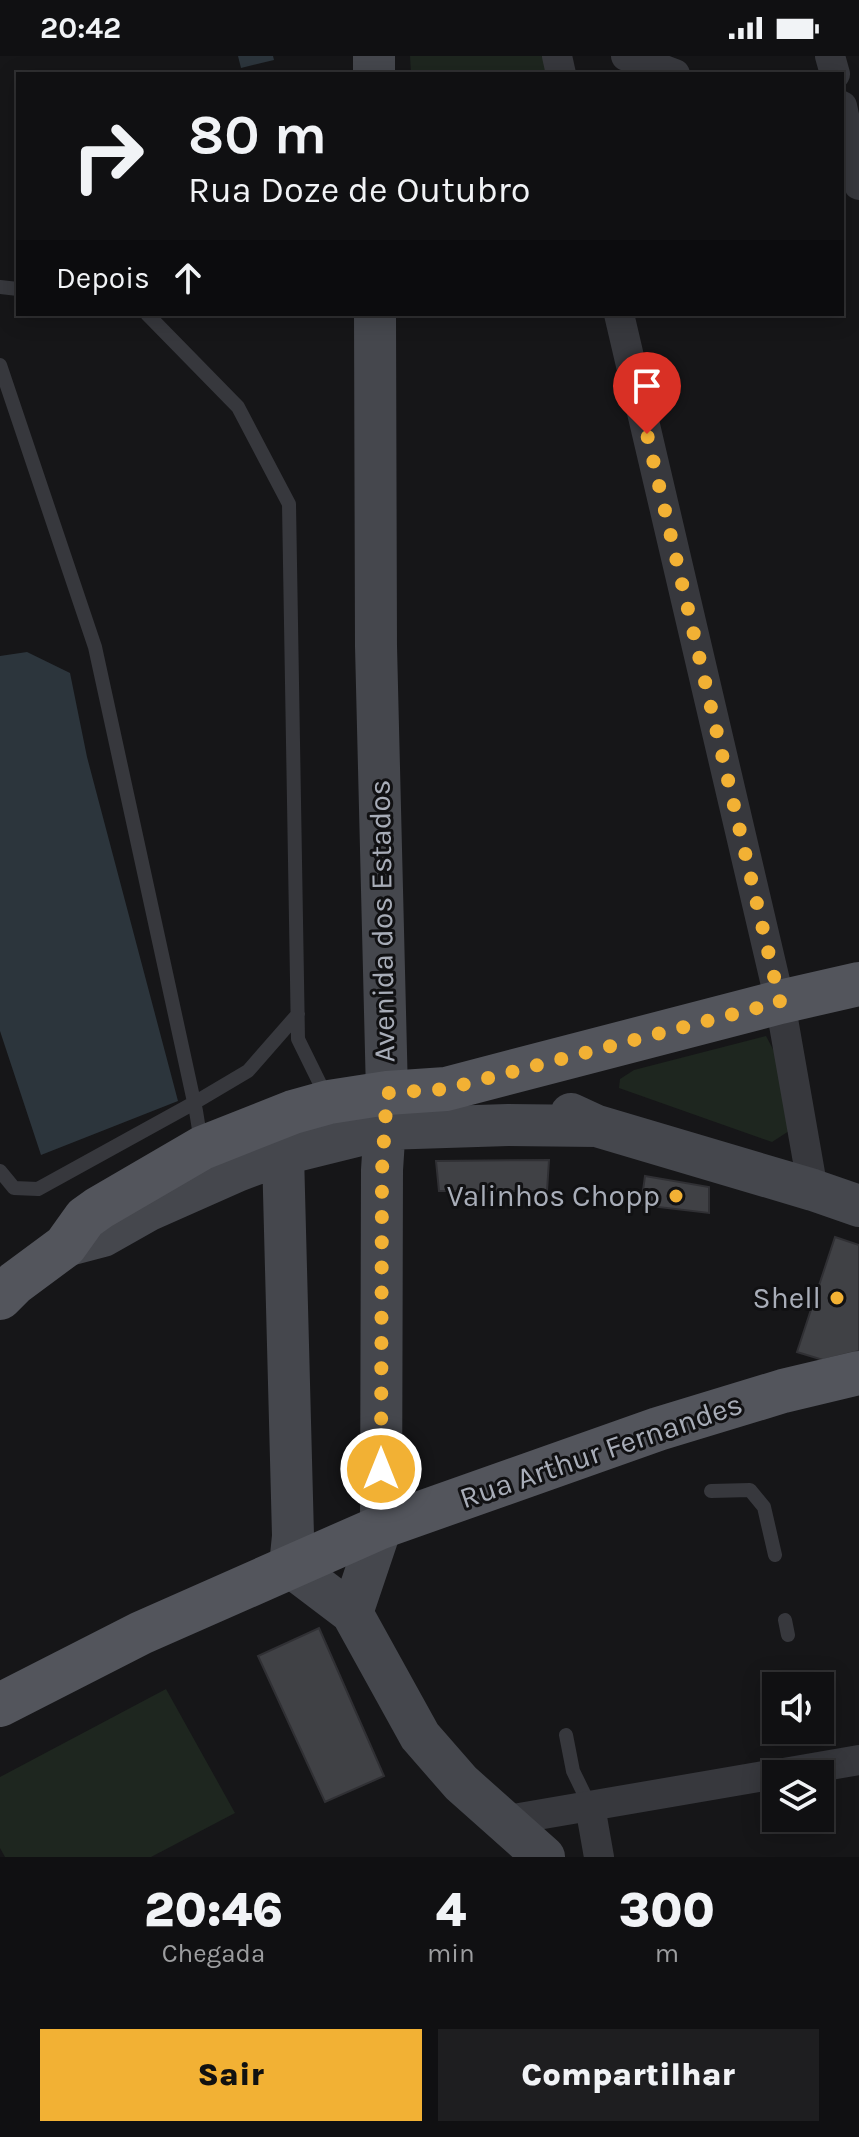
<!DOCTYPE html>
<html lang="pt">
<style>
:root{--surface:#101012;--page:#1e1e20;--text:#f1f3f6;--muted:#9c9d9f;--line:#303032;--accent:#f2b134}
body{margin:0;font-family:Karla,sans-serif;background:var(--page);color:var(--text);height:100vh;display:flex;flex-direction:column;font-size:30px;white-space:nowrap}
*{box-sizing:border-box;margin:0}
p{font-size:26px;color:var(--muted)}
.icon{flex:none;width:44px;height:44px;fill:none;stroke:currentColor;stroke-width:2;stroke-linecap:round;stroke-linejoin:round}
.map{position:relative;height:1801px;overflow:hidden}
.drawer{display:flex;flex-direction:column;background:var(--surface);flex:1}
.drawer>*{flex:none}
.top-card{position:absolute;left:16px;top:16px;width:828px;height:244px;border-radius:0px;box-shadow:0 4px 20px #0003,0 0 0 2px var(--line);background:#101012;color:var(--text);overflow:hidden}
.tools{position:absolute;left:762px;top:1616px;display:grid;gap:16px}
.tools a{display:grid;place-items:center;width:72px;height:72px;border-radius:0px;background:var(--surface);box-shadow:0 4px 20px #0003,0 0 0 2px var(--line);font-size:40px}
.pin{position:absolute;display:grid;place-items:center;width:68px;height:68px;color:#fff;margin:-82px -34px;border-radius:50% 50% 50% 0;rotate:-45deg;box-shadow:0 0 8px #0007}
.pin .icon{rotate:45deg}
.me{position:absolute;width:88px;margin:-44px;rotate:0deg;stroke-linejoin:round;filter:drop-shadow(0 0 6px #0008)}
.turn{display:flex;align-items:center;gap:28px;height:168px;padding:0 40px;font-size:36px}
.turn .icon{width:104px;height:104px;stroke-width:2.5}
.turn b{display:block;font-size:56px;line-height:68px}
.then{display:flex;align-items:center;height:76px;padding:0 40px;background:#0003;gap:16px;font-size:30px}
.eta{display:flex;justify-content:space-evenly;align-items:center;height:136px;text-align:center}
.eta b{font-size:48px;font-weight:800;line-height:56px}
.primary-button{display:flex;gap:16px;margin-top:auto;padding:16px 40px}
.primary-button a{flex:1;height:92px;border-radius:0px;background:var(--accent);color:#111;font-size:32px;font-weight:800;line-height:92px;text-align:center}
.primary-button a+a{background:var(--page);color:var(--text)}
.status{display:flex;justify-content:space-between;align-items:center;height:56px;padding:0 40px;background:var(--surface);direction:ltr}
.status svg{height:22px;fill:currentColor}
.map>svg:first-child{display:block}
.green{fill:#1e261f}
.water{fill:#2c353c}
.building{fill:#404145;stroke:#303034;stroke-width:2}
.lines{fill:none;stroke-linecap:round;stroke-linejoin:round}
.lane{stroke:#37383d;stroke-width:14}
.street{stroke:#37383d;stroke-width:30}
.secondary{stroke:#45474d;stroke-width:42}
.primary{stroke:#53555c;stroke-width:44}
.route{stroke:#f2b134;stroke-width:14;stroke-dasharray:0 25.2}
.poi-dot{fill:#f2b134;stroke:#111113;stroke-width:3}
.labels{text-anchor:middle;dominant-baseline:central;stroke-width:6;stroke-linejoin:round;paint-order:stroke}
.street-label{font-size:30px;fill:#a8adb8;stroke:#111113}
.poi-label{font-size:30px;fill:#a8adb8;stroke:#111113;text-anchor:end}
</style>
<div class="status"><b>20:42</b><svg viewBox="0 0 49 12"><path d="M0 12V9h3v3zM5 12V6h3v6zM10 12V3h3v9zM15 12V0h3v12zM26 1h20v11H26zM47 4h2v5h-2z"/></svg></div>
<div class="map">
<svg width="859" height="1801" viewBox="0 0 859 1801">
<rect width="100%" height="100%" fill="#161618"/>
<path class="green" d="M410,0H543L548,18H411Z
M766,980L776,999L789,1075L772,1086L619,1032L620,1023L634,1014Z
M166,1633L235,1757L151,1801H5L0,1792V1721Z"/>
<path class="water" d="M238,0H273L274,4L241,12Z
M27,596L70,617L87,701L178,1045L41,1099L0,975V600Z"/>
<path class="building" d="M549,1104L547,1135H439L436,1105Z
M645,1120L709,1131V1157L641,1149Z
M835,1181L859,1189V1295L823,1304L797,1296Z
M319,1572L384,1720L325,1746L258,1600Z"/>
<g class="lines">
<path class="lane" d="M0,231L18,233
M147,258L238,351L289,448L298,983L327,1042
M0,309L95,591L196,1055L201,1086
M0,1115L14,1132L38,1133L194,1047L248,1015L298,958
M711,1435L750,1434L764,1451L775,1499
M785,1564L788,1579
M566,1679L573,1715L590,1750"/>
<path class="street" d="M557,0L561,18
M626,0L675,18
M830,0L835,18
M842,50L859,129
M619,258L780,946L813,1134
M778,1718L859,1704
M590,1750L599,1801
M502,1765L776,1718"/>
<path class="secondary" d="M374,0V18
M571,1058L597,1070L813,1134L859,1150
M283,1098L293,1480L290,1510L352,1557L420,1680L461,1727L544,1801
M65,1190L103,1180L149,1154L237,1115L283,1098L384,1073L508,1069L597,1070
M352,1557L381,1471L382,1114L387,1037L376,590L375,258"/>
<path class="primary" d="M0,1242L15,1227L65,1190L85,1162L99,1152L202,1092L293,1056L329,1046L387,1037L446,1033L780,946L859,928
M0,1649L141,1577L381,1471L658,1373L783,1335L859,1317"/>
</g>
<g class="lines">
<path class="route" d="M381,1413L382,1114L387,1037L446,1033L780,946L647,378"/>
</g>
<g class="poi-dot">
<circle cx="676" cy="1140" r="8"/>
<circle cx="837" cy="1242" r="8"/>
</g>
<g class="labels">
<g class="street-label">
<text transform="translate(382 865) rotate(-91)">Avenida dos Estados</text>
<text transform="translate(601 1395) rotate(-19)">Rua Arthur Fernandes</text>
</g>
<g class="poi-label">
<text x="660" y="1140">Valinhos Chopp</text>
<text x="821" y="1242">Shell</text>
</g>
</g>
</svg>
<div class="tools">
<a><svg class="icon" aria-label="sound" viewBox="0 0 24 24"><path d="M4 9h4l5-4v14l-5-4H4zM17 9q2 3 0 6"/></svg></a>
<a><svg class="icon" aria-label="layers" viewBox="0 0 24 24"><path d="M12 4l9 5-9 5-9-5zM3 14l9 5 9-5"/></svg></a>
</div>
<div class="pin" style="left:647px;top:378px;background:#d93025"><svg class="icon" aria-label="arrive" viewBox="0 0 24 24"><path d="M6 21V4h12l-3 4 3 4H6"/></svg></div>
<svg class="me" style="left:381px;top:1413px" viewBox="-20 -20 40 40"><circle r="17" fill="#f2b134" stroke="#fff" stroke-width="3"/><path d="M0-11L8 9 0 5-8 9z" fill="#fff"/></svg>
<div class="top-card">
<div class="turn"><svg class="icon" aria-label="right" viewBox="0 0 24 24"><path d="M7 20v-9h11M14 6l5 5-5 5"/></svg><div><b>80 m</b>Rua Doze de Outubro</div></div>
<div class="then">Depois<svg class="icon" aria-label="ahead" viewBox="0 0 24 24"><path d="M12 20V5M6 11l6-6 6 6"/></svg></div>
</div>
</div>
<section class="drawer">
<div class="eta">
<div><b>20:46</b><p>Chegada</p></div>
<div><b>4</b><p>min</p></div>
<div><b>300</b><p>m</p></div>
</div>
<div class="primary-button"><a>Sair</a><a>Compartilhar</a></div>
</section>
